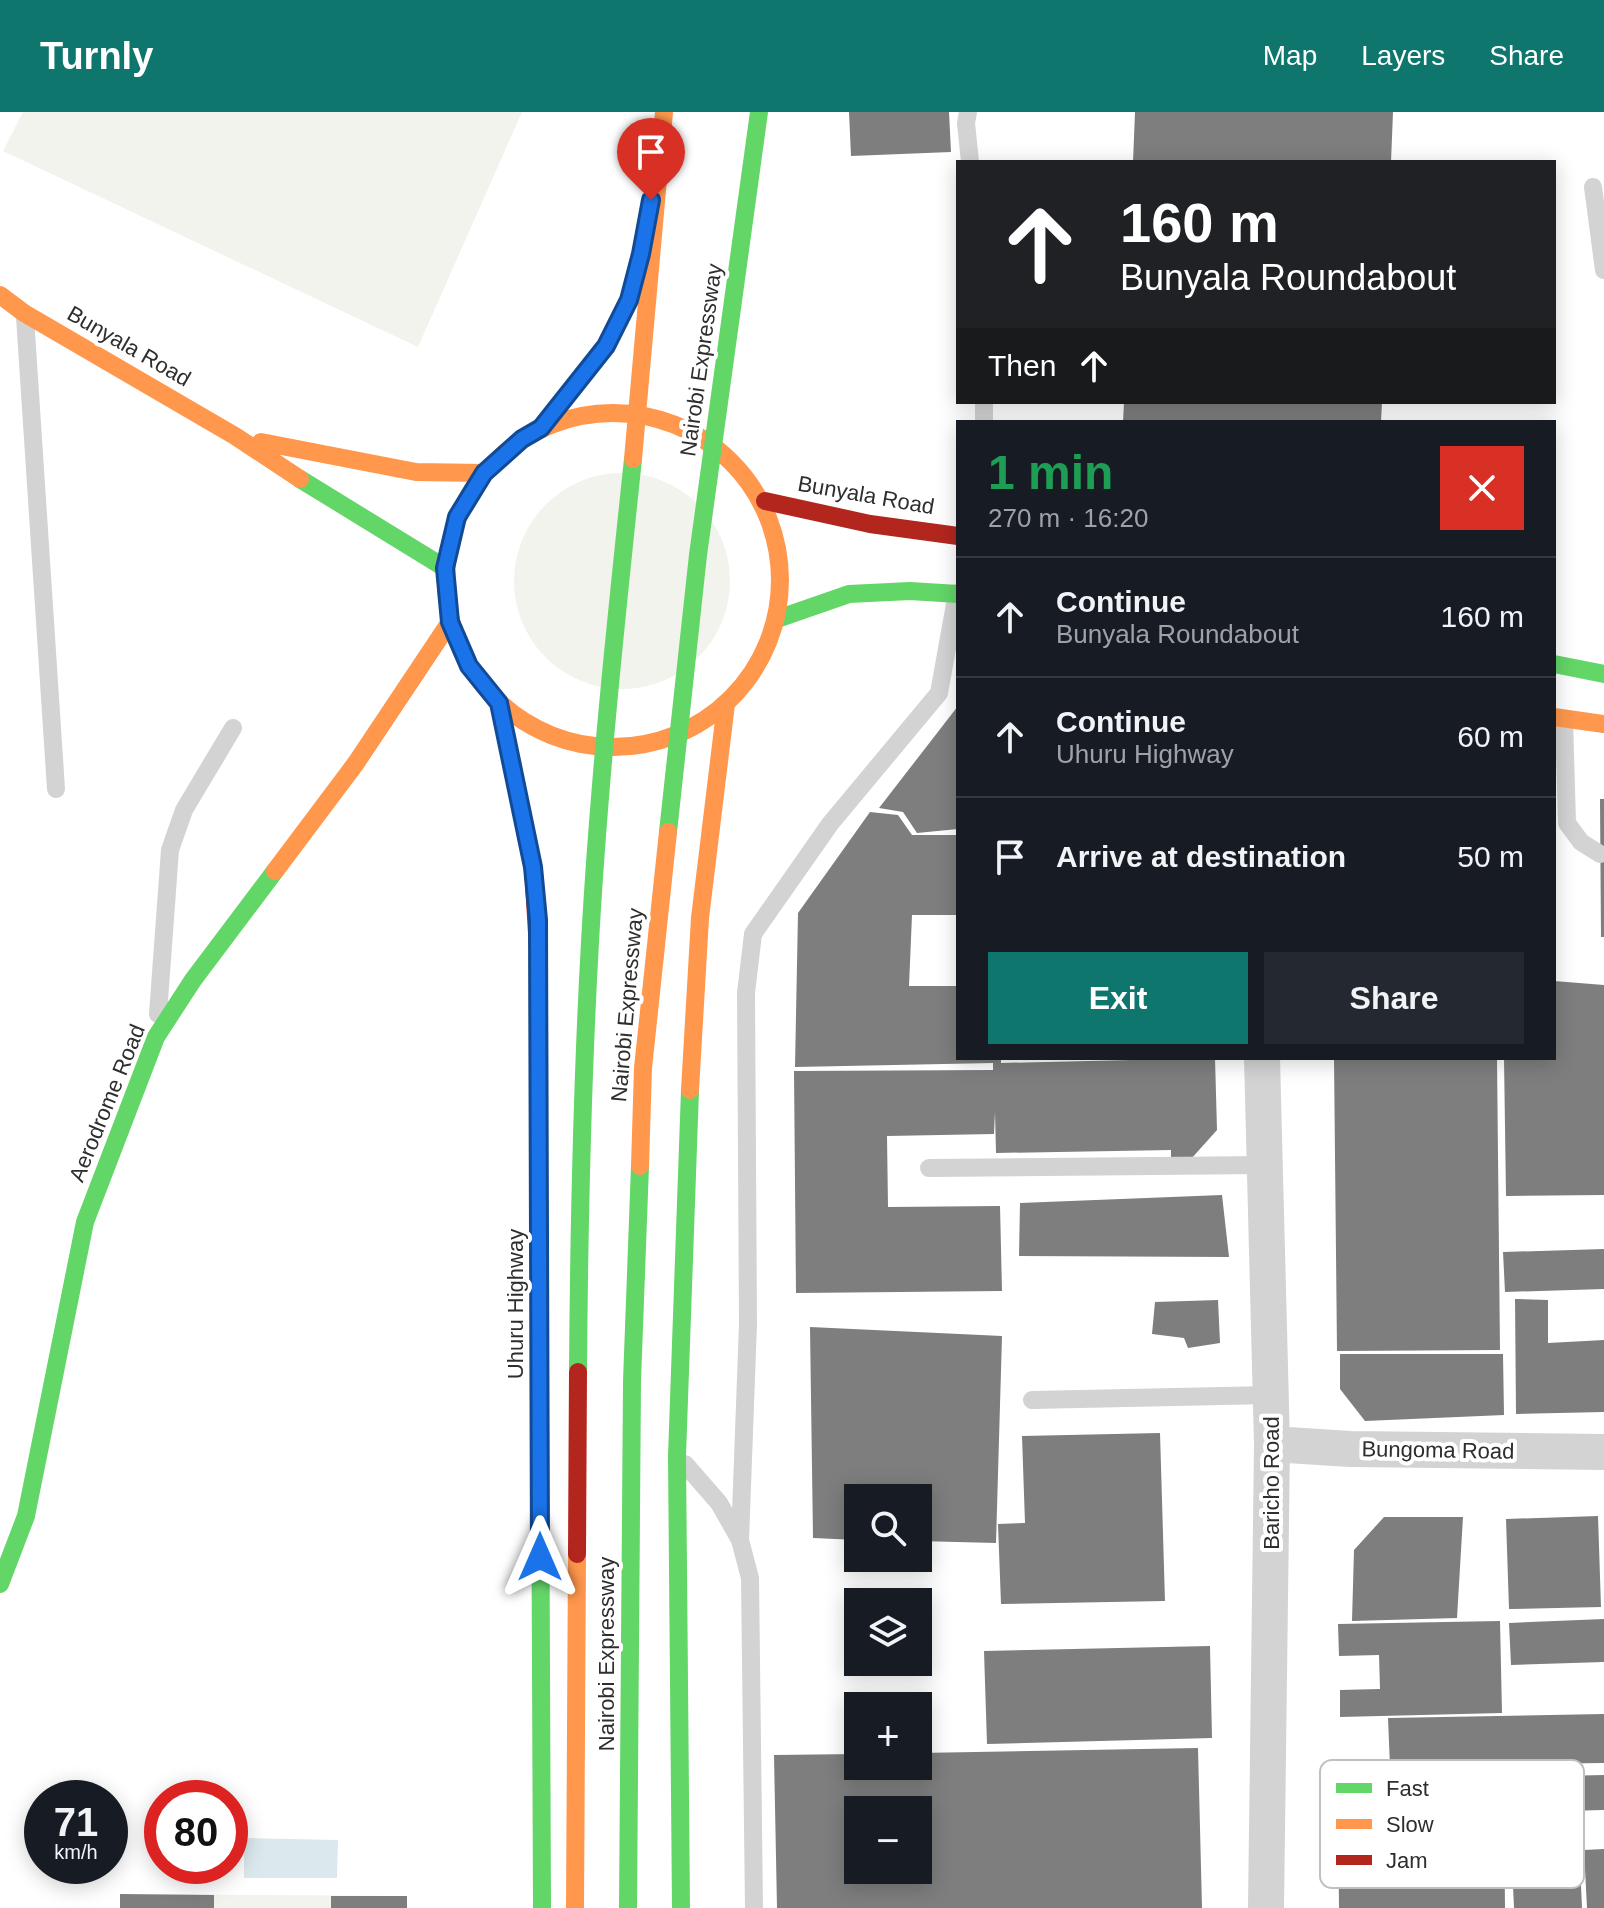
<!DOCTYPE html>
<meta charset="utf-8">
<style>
:root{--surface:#171b24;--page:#242831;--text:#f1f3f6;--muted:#9ea1a6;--line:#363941;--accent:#0f766e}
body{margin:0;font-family:Helvetica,sans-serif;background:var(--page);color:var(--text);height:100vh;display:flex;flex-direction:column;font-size:30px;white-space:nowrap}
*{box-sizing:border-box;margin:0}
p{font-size:26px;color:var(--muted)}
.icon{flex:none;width:44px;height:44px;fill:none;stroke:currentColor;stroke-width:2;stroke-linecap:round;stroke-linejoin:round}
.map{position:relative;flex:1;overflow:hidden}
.side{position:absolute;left:956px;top:308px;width:600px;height:640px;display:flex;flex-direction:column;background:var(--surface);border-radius:0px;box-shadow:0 4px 20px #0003}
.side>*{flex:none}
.hud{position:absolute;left:956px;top:48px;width:600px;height:244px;border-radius:0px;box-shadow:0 4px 20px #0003;background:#202124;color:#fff;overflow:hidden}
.tools{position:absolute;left:844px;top:1372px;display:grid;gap:16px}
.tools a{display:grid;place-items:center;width:88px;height:88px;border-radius:0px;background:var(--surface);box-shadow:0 4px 20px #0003;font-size:40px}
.speed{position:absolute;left:24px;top:1668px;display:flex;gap:16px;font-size:40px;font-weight:700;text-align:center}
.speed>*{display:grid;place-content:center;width:104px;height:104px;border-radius:50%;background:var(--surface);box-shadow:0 4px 20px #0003;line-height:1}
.speed small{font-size:20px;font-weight:400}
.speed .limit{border:12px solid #d22;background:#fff;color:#111}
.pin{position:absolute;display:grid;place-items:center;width:68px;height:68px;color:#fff;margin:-82px -34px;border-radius:50% 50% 50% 0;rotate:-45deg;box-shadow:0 0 8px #0007}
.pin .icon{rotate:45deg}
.me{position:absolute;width:88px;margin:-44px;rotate:0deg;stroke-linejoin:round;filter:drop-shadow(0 0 6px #0008)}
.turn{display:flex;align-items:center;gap:28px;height:168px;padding:0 32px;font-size:36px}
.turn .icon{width:104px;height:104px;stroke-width:2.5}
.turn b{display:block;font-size:56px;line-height:68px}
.then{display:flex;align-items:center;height:76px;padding:0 32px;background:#0003;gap:16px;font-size:30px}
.round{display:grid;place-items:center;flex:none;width:84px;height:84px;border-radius:0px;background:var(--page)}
.overview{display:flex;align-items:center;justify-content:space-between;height:136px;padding:0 32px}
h1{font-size:48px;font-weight:600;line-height:60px;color:#1e9e55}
.cta{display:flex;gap:16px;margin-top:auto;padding:16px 32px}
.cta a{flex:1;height:92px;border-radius:0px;background:var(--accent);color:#fff;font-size:32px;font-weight:600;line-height:92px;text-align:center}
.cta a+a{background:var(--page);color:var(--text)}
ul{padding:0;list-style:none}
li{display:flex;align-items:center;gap:24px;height:120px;padding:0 32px;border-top:2px solid var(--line)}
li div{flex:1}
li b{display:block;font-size:30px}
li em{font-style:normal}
header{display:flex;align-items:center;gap:48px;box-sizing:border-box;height:112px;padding:0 40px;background:var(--accent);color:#fff}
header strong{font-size:38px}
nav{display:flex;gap:44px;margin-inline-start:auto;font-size:28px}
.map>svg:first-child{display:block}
.green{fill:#f1f3ec}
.water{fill:#dbe9ee}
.building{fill:#7e7e7e;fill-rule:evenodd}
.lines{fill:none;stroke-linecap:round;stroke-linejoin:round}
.lane{stroke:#d3d3d3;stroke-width:18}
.street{stroke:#d3d3d3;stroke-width:36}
.fast{stroke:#63d668;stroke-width:18}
.slow{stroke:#ff974d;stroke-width:18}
.jam{stroke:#b3261e;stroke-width:18}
.fast-bridge{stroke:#63d668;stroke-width:18}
.slow-bridge{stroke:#ff974d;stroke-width:18}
.jam-bridge{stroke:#b3261e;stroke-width:18}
.route-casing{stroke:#114b97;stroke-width:20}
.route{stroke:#1a73e8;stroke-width:14}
.labels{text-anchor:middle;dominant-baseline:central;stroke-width:8;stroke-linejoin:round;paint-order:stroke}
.street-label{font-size:22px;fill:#2e2e2e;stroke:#fff}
.key{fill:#fff;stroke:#c0c0c0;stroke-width:2}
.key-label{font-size:22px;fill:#2e2e2e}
</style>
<header>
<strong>Turnly</strong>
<nav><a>Map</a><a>Layers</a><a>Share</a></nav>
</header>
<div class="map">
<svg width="1604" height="1796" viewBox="0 0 1604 1796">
<rect width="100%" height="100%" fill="#fff"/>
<path class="green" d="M23,0H522L418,235L3,39Z
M514 469a108 108 0 1 1 216 0a108 108 0 1 1-216 0Z
M120,1782L407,1784V1796H120Z"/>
<path class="water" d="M244,1726L338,1728L337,1766H244Z"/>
<path class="building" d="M849,0H949L951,40L851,44Z
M1135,0H1393L1391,50H1133Z
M1124,290H1382L1381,310H1123Z
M958,594V717L917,721L903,700L879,696Z
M1600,687H1604V825H1601Z
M870,700L898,703L912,723H958V803H912L909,874H958V946H1001V951L1215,946L1217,1018L1191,1047H1171V1038L996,1041L995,1000L994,1022L887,1024L888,1095L1000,1094L1002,1179L796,1181L794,959L993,958V951L795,955L798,801Z
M1554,869L1604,873V1083L1506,1084L1504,946H1554Z
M1334,946H1497L1500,1238L1337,1239Z
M1222,1083L1229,1145L1019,1144L1020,1091Z
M1604,1137V1177L1505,1180L1503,1140Z
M1515,1187L1548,1188V1231L1604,1228V1300L1516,1302Z
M1218,1188L1220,1231L1188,1236L1184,1226L1152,1222L1155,1190Z
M810,1215L1002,1224L996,1431L918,1429V1386H858V1428L813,1426Z
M1340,1242H1503L1504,1303L1365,1309L1340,1277Z
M1160,1321L1165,1489L1001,1492L998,1412L1025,1411L1022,1324Z
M1598,1404L1601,1495L1509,1497L1506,1407Z
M1384,1405H1463L1457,1506L1352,1509L1354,1438Z
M1604,1507V1550L1511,1553L1509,1511Z
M1500,1509L1502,1601L1340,1605V1578L1380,1577L1379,1543L1339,1544L1338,1512Z
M1210,1534L1212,1626L987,1632L984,1539Z
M1604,1602V1651L1517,1652V1665L1604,1663V1698L1395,1703L1394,1655H1390L1388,1606Z
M1198,1636L1202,1796H777L774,1643L858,1642V1654H918V1641ZM858,1698H918V1758H858Z
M1504,1705L1505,1796H1339L1338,1706Z
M1578,1706L1582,1796H1514L1510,1709Z
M1604,1737V1796H1587L1584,1738Z
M120,1782L214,1783V1796H120Z
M331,1784H407V1796H331Z"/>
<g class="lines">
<path class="lane" d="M968,0L966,11L970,50
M1593,75L1604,158
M25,205L56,677
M984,290V310
M1564,607L1567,711L1581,730L1600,742
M158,902L170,738L184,698L233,616
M929,1056L1265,1053
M1032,1288L1270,1283
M685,1352L719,1391L740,1428L750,1466L754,1796
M740,1428L748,1212L746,881L753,822L830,712L939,581L957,481"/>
<path class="street" d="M1262,946L1272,1332L1266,1796
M1272,1332L1350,1337L1604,1340"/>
<path class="fast" d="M541,316L606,234L629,188L642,136
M300,367L445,456
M777,507L849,482L910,479L958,482
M1554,552L1604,562
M538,838L542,1796
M0,1472L26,1404L85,1110L156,925L193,868L275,759
M681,1796L677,1344L690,978"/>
<path class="slow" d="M0,183L24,201L235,324L300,367
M446 468a167 167 0 1 1 334 0a167 167 0 1 1-334 0Z
M261,330L416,360L484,361
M1554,605L1604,612
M275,759L356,651L450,510
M690,978L700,806L726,592"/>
<path class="jam" d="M765,389L870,412L958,424
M499,591L533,755L538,838"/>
<path class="fast-bridge" d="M668,720L698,443L759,0
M578,1260C579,1116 582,973 590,830C599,668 616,508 633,347
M628,1796L632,1269L640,1054"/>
<path class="slow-bridge" d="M633,347L664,0
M640,1054L643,956L668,720
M575,1796L577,1442"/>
<path class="jam-bridge" d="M577,1442L578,1260"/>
</g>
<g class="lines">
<defs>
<path id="route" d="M540,1445L538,808L533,755L499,591L469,554L450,510L445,456L457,405L484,361L522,327L541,316L606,234L629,188L641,142L651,88"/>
</defs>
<use href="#route" class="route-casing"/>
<use href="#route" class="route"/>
</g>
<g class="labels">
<g class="street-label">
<text transform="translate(129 234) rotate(30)">Bunyala Road</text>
<text transform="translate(701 248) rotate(-82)">Nairobi Expressway</text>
<text transform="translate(866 383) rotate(10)">Bunyala Road</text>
<text transform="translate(627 893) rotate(-85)">Nairobi Expressway</text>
<text transform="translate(107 991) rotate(-68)">Aerodrome Road</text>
<text transform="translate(515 1192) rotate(-90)">Uhuru Highway</text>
<text transform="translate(1438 1338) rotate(1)">Bungoma Road</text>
<text transform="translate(1271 1371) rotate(-90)">Baricho Road</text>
<text transform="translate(606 1542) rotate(-90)">Nairobi Expressway</text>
</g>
</g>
<rect x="1320" y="1648" width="264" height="128" rx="12" class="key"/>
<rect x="1336" y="1671" width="36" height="10" fill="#63d668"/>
<rect x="1336" y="1707" width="36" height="10" fill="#ff974d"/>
<rect x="1336" y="1743" width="36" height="10" fill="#b3261e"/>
<g class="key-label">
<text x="1386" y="1684">Fast</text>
<text x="1386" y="1720">Slow</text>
<text x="1386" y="1756">Jam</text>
</g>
</svg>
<div class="tools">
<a><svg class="icon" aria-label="search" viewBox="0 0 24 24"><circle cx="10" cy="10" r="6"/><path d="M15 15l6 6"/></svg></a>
<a><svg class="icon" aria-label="layers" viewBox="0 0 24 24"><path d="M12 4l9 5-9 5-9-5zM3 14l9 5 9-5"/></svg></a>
<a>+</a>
<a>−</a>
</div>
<div class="speed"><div>71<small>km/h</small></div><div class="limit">80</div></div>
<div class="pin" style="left:651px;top:88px;background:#d93025"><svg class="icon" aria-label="arrive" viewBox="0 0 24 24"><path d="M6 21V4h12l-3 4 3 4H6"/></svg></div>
<svg class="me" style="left:540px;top:1445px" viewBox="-20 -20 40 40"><path d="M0-17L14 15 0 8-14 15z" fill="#1a73e8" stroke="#fff" stroke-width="4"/></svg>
<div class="hud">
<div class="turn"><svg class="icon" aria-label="ahead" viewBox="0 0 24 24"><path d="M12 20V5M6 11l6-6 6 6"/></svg><div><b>160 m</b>Bunyala Roundabout</div></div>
<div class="then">Then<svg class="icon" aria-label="ahead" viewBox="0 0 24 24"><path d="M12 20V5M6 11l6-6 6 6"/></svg></div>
</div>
<section class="side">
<div class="overview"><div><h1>1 min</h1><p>270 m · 16:20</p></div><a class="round" style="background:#d93025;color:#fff"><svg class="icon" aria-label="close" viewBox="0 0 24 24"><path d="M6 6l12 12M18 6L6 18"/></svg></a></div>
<ul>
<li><svg class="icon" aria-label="ahead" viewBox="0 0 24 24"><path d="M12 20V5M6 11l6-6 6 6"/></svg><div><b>Continue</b><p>Bunyala Roundabout</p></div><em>160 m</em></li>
<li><svg class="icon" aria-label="ahead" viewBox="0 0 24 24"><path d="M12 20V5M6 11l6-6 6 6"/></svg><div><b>Continue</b><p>Uhuru Highway</p></div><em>60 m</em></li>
<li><svg class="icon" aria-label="arrive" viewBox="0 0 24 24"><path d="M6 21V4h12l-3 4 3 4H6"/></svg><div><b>Arrive at destination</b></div><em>50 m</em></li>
</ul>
<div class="cta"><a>Exit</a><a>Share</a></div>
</section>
</div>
